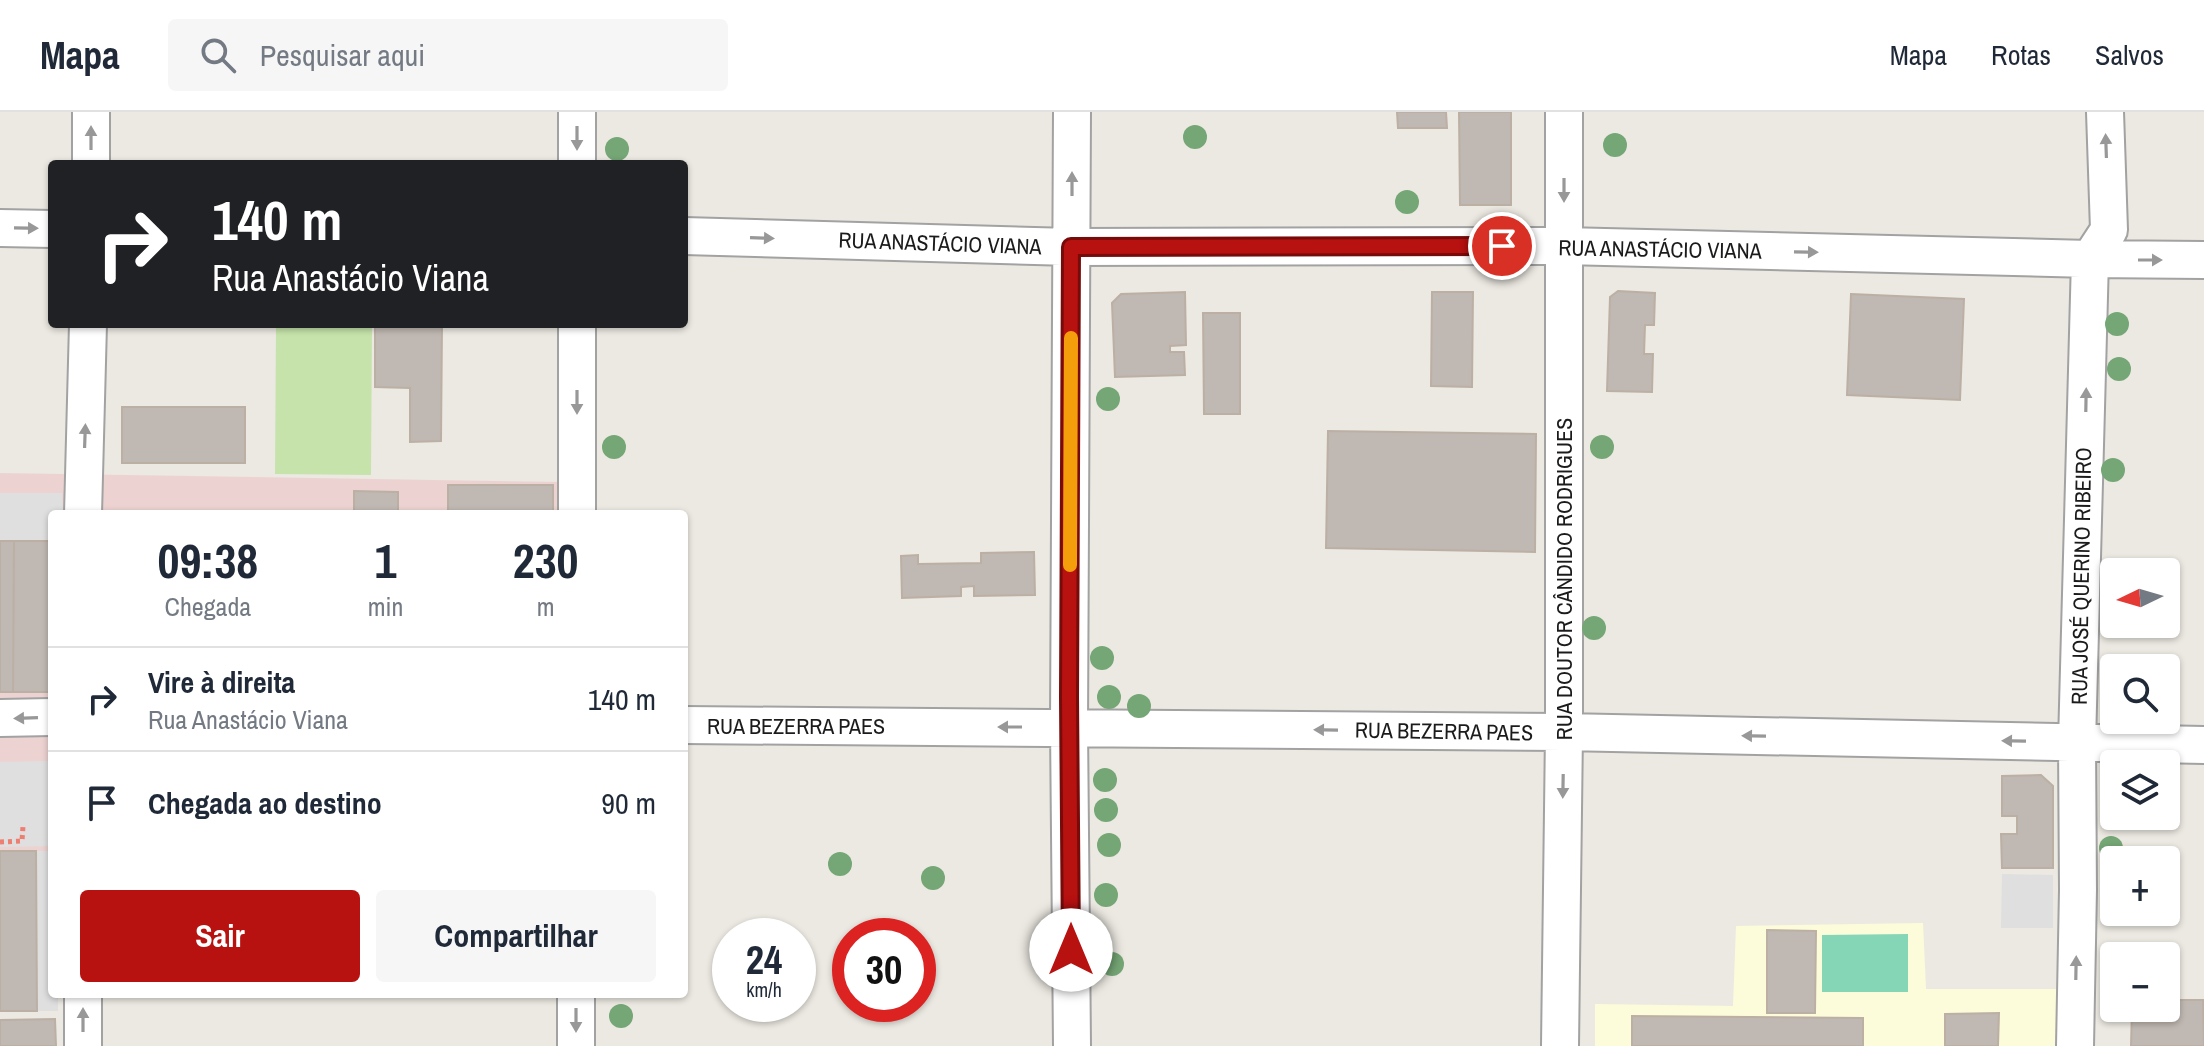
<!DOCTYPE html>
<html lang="pt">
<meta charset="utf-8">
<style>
:root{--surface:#fff;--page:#f6f6f7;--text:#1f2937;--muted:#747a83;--line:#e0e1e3;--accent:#b71110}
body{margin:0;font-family:"Archivo Narrow",sans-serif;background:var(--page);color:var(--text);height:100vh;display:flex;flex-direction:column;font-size:30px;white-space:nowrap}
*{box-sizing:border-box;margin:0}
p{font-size:26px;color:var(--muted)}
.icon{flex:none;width:44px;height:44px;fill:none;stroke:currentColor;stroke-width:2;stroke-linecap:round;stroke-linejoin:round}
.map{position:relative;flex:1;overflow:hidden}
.panel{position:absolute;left:48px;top:398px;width:640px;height:488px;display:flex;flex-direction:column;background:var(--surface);border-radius:8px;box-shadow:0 2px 6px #0004}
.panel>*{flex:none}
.guide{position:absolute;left:48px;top:48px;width:640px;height:168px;border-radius:8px;box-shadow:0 2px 6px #0004;background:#202124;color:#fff;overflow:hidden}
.needle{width:52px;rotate:265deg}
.tools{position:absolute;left:2100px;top:446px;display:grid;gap:16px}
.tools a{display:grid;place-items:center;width:80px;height:80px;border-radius:8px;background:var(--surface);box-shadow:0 2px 6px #0004;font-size:40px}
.speed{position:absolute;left:712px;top:806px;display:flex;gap:16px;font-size:40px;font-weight:700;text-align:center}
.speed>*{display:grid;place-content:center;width:104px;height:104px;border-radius:50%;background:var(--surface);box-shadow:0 2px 6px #0004;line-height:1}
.speed small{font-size:20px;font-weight:400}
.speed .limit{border:12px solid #d22;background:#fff;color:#111}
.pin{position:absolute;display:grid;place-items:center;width:68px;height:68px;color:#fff;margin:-34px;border:4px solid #fff;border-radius:50%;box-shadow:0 2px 8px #0007}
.me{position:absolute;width:88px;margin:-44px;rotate:0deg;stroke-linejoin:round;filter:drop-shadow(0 0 6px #0008)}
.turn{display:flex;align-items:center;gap:28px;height:168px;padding:0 32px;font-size:36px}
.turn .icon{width:104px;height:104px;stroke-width:2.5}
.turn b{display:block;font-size:56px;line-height:68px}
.eta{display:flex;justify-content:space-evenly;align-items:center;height:136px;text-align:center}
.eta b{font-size:48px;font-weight:700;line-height:56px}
.action{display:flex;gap:16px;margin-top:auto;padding:16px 32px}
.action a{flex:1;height:92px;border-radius:8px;background:var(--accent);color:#fff;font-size:32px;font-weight:700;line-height:92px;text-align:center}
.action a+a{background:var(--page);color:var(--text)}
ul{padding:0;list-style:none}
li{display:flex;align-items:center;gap:24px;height:104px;padding:0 32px;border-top:2px solid var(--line)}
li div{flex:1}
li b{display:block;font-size:30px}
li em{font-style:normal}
header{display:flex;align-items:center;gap:48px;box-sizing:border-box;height:112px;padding:0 40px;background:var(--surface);border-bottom:2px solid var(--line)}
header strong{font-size:38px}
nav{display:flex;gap:44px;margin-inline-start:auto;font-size:28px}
.search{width:560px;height:72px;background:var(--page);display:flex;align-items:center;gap:20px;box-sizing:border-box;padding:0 28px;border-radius:8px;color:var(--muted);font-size:30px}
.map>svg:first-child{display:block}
.commercial{fill:#ecd3d2}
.education{fill:#fcfcdb}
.grass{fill:#c6e3ab}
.pitch{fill:#85d6b7}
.parking{fill:#dfdfdf}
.building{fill:#c0b8b2;stroke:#bcb0a5;stroke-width:2}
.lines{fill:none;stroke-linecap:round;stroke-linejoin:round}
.minor-casing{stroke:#a2a2a2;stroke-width:40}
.path{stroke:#ee7e71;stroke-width:5;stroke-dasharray:4 4;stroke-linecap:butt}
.minor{stroke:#fff;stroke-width:36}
.tree{fill:#75a675}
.oneway{fill:#989898}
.route-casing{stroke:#770b0a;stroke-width:20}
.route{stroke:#b71110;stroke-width:14}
.slow{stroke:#f59e0b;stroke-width:14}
.labels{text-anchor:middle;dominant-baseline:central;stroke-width:6;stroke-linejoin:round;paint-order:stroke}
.street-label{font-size:22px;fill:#1b1b1b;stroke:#fff}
</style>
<header>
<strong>Mapa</strong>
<div class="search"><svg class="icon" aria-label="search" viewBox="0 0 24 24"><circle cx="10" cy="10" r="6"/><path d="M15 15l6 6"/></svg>Pesquisar aqui</div>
<nav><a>Mapa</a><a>Rotas</a><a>Salvos</a></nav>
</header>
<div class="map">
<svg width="2204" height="934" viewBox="0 0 2204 934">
<rect width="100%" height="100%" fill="#ece9e2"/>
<path class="commercial" d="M0,361L562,370V402H52V811H0Z"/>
<path class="education" d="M1923,811L1926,877H2060L2059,934H1595V892L1733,894L1736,814Z"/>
<path class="grass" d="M276,212H372L371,363L275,362Z"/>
<path class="pitch" d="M1908,822V880H1822V823Z"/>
<path class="parking" d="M0,381H62L63,402H52V429H0Z
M51,649V734L0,735V650Z
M36,739H52V882H58V899H37Z
M2002,762L2053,763V816H2001Z"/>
<path class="building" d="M1397,0H1446L1447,16H1398Z
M1459,0H1511V93H1460Z
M1618,179L1655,181L1654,213H1645L1644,242H1653L1652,280L1607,279L1610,185Z
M1185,180L1186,233L1170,234V240H1184L1185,263L1115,265L1112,191L1121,182Z
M1432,180H1473L1472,275L1431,274Z
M1851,182L1964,187L1960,288L1847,283Z
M1203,201H1240V302H1204Z
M375,212H442L441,329L410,330V276L375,275Z
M122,295H245V351H122Z
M1328,319L1536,322L1535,440L1326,436Z
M448,373H553V402H448Z
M354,379L398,380V402H354Z
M0,429H14L13,580H0Z
M14,429H52V580H13Z
M1034,440L1035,483L974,484V474L961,475V484L902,486L901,444L918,443V452L981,451V441Z
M2041,663L2053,674V756H2002L2001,722H2017V704H2002V664Z
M0,739H36L37,899H0Z
M1767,818L1816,819L1815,901H1767Z
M2166,888H2203L2204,934H2131L2132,896H2166Z
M1999,901L1998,934H1945V902Z
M1632,904L1863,906V934H1632Z
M55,907L56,934H0V908Z"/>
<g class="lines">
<defs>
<path id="minor" d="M577,0V52
M91,52V0
M0,116L52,117
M684,124L1071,135L1564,134L2090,147L2204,148
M577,212V402
M83,402L88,212
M0,606L52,605
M684,613L1564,620L2204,633
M83,882V934
M576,934V882
M1072,934L1069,615L1072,0
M1560,934L1564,620V0
M2075,934L2078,778L2077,631L2090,147L2109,118L2105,0"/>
</defs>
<use href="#minor" class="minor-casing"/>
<path class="path" d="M0,730L22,729L23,714"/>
<use href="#minor" class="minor"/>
</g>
<g class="tree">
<circle cx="1195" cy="25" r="12"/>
<circle cx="1615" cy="33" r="12"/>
<circle cx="617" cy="37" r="12"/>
<circle cx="1407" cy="90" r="12"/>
<circle cx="2117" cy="212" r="12"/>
<circle cx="2119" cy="257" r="12"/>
<circle cx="1108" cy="287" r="12"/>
<circle cx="614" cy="335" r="12"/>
<circle cx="1602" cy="335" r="12"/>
<circle cx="2113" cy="358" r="12"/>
<circle cx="1594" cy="516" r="12"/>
<circle cx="1102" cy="546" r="12"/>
<circle cx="1109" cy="585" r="12"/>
<circle cx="1139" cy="594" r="12"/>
<circle cx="1105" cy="668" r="12"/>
<circle cx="1106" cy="698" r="12"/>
<circle cx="1109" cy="733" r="12"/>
<circle cx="2111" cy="736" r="12"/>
<circle cx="840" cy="752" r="12"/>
<circle cx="933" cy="766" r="12"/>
<circle cx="1106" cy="783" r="12"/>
<circle cx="1112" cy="852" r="12"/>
<circle cx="621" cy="904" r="12"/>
</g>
<defs><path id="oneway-solid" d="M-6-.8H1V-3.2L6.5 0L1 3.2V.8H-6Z" transform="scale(2)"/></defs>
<g class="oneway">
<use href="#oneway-solid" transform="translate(91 26) rotate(-90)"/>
<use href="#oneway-solid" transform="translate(577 26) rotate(90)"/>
<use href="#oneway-solid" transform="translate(2106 34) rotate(-92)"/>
<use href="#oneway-solid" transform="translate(1072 72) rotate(-90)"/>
<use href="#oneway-solid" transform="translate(1564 78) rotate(90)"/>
<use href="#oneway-solid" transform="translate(26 116) rotate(1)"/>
<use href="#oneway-solid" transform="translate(762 126) rotate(2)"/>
<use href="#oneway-solid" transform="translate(1806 140) rotate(1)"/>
<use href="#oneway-solid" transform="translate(2150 148)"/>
<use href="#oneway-solid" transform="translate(2086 288) rotate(-89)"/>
<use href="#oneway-solid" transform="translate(577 290) rotate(90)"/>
<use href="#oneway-solid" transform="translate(85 324) rotate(-88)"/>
<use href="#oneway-solid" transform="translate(26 606) rotate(178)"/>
<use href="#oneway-solid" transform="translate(1010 615) rotate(-180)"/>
<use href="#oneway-solid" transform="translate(1326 618) rotate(-179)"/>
<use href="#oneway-solid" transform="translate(1754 624) rotate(-179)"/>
<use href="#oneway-solid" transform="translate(2014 629) rotate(-179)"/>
<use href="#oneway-solid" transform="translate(1563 674) rotate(91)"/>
<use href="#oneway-solid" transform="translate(2076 856) rotate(-89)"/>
<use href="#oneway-solid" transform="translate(83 908) rotate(-90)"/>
<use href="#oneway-solid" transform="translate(576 908) rotate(90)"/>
</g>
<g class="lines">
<defs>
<path id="route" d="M1071,838L1069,585L1071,135L1502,134"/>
</defs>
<use href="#route" class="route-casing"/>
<use href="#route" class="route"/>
<path class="slow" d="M1070,453L1071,226"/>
</g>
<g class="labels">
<g class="street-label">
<text transform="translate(940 131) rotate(2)">RUA ANASTÁCIO VIANA</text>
<text transform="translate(1660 137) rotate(1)">RUA ANASTÁCIO VIANA</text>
<text transform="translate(2081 464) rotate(-89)">RUA JOSÉ QUERINO RIBEIRO</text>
<text transform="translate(1564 467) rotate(-90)">RUA DOUTOR CÂNDIDO RODRIGUES</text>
<text x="796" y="614">RUA BEZERRA PAES</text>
<text transform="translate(1444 619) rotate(1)">RUA BEZERRA PAES</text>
</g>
</g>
</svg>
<div class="tools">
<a><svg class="needle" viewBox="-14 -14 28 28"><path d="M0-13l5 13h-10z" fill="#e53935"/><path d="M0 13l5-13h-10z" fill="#747a83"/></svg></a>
<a><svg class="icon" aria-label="search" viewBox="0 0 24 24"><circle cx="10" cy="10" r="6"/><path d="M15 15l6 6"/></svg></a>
<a><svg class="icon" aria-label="layers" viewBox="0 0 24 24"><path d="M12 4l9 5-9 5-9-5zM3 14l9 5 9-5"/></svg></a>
<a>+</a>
<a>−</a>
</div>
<div class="speed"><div>24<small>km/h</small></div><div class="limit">30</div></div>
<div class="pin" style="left:1502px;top:134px;background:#d93025"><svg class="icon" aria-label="arrive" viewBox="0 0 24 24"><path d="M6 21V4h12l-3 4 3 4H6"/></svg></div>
<svg class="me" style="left:1071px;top:838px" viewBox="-20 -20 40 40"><circle r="19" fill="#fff"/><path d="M0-13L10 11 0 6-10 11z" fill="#b71110"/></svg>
<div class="guide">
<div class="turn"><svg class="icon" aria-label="right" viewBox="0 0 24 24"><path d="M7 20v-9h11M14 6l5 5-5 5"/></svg><div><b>140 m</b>Rua Anastácio Viana</div></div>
</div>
<section class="panel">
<div class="eta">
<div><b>09:38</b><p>Chegada</p></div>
<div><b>1</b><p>min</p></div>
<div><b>230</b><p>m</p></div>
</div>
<ul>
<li><svg class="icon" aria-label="right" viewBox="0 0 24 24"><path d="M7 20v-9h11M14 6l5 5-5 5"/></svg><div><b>Vire à direita</b><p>Rua Anastácio Viana</p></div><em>140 m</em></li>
<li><svg class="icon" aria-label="arrive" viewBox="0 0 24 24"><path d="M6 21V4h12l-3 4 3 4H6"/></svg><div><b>Chegada ao destino</b></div><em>90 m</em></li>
</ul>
<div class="action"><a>Sair</a><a>Compartilhar</a></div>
</section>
</div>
